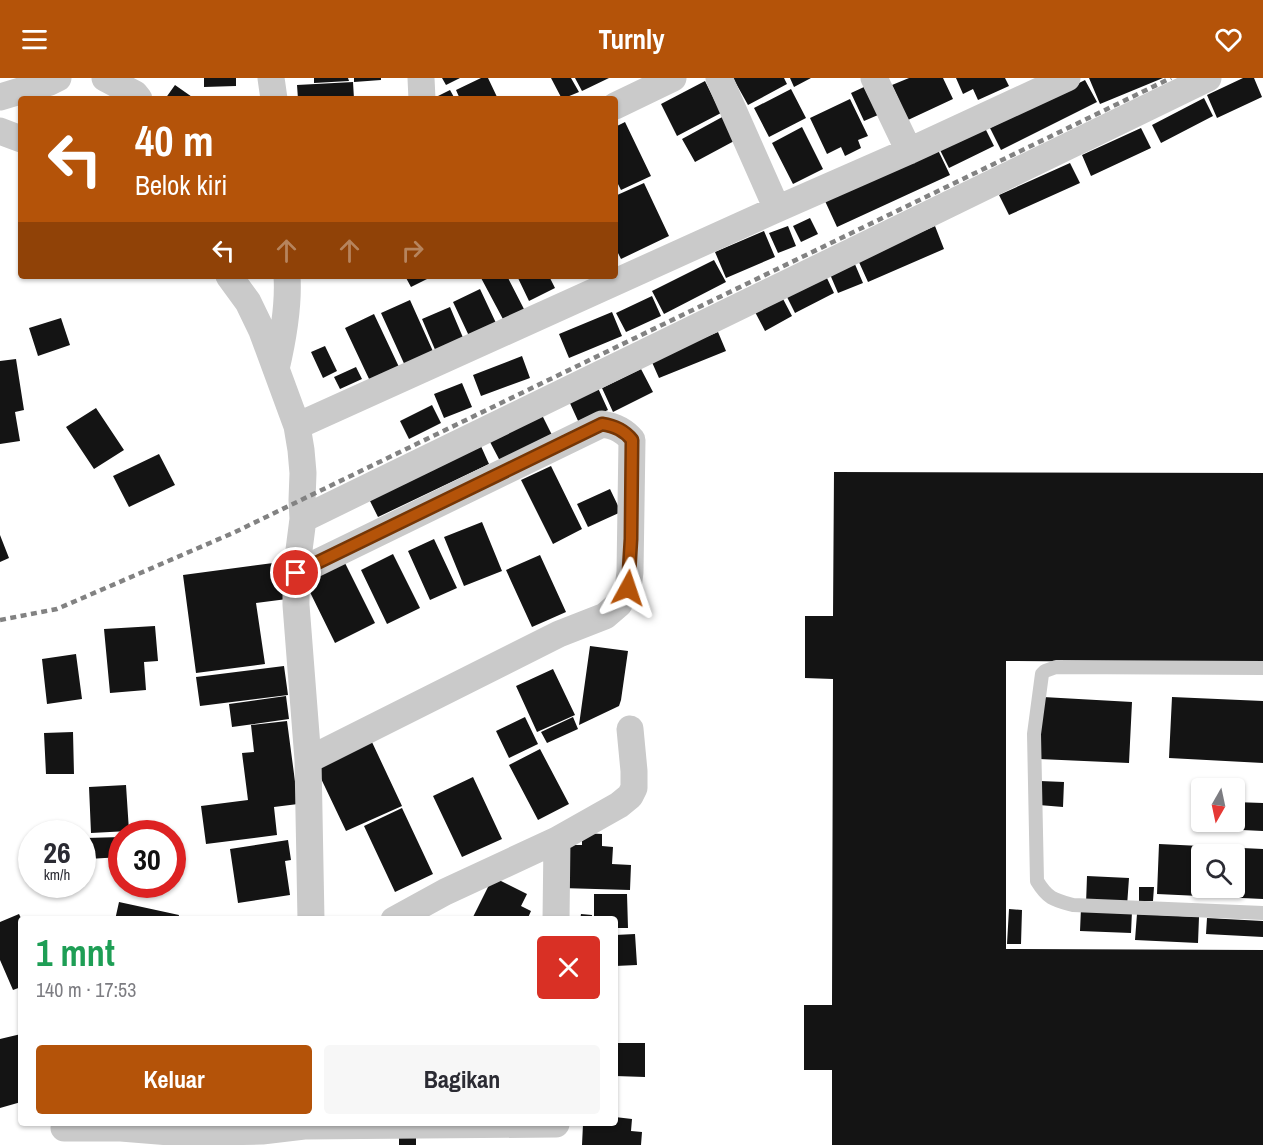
<!DOCTYPE html>
<html lang="id">
<meta charset="utf-8">
<style>
:root{--surface:#fff;--page:#f7f7f7;--text:#2b2b33;--muted:#7c7c81;--accent:#b45309}
body{margin:0;font-family:"Archivo Narrow",sans-serif;background:var(--page);color:var(--text);height:100vh;display:flex;flex-direction:column;font-size:22px;white-space:nowrap}
*{box-sizing:border-box;margin:0}
p{font-size:20px;color:var(--muted)}
.icon{flex:none;width:33px;height:33px;fill:none;stroke:currentColor;stroke-width:2;stroke-linecap:round;stroke-linejoin:round}
.map{position:relative;flex:1;overflow:hidden}
.details{position:absolute;left:18px;top:838px;width:600px;height:210px;display:flex;flex-direction:column;background:var(--surface);border-radius:6px;box-shadow:0 2px 4px #0004}
.details>*{flex:none}
.guide{position:absolute;left:18px;top:18px;width:600px;height:183px;border-radius:6px;box-shadow:0 2px 4px #0004;background:#b45309;color:#fff;overflow:hidden}
.needle{width:39px;rotate:189deg}
.controls{position:absolute;left:1191px;top:700px;display:grid;gap:12px}
.controls a{display:grid;place-items:center;width:54px;height:54px;border-radius:6px;background:var(--surface);box-shadow:0 2px 4px #0004;font-size:30px}
.speed{position:absolute;left:18px;top:742px;display:flex;gap:12px;font-size:30px;font-weight:700;text-align:center}
.speed>*{display:grid;place-content:center;width:78px;height:78px;border-radius:50%;background:var(--surface);box-shadow:0 2px 4px #0004;line-height:1}
.speed small{font-size:15px;font-weight:400}
.speed .limit{border:9px solid #d22;background:#fff;color:#111}
.pin{position:absolute;display:grid;place-items:center;width:51px;height:51px;color:#fff;margin:-26px;border:3px solid #fff;border-radius:50%;box-shadow:0 2px 6px #0007}
.me{position:absolute;width:66px;margin:-33px;rotate:5deg;stroke-linejoin:round;filter:drop-shadow(0 0 4px #0008)}
.turn{display:flex;align-items:center;gap:21px;height:126px;padding:0 18px;font-size:27px}
.turn .icon{width:78px;height:78px;stroke-width:2.5}
.turn b{display:block;font-size:42px;line-height:51px}
.lanes{display:flex;align-items:center;height:57px;padding:0 18px;background:#0003;justify-content:center;gap:30px;direction:ltr}
.lanes .off{opacity:.35}
.round{display:grid;place-items:center;flex:none;width:63px;height:63px;border-radius:6px;background:var(--page)}
.head{display:flex;align-items:center;justify-content:space-between;height:102px;padding:0 18px}
h1{font-size:36px;font-weight:700;line-height:45px;color:#1e9e55}
.button{display:flex;gap:12px;margin-top:auto;padding:12px 18px}
.button a{flex:1;height:69px;border-radius:6px;background:var(--accent);color:#fff;font-size:24px;font-weight:700;line-height:69px;text-align:center}
.button a+a{background:var(--page);color:var(--text)}
header{display:flex;justify-content:space-between;align-items:center;height:78px;padding:0 18px;background:var(--accent);color:#fff;font-size:27px;font-weight:700}
.map>svg:first-child{display:block}
.building{fill:#141414;fill-rule:evenodd}
.lines{fill:none;stroke-linecap:round;stroke-linejoin:round}
.service{stroke:#cacaca;stroke-width:14}
.minor{stroke:#cacaca;stroke-width:27}
.rail{stroke:#828282;stroke-width:4.5;stroke-dasharray:6 4.5;stroke-linecap:butt}
.route-casing{stroke:#753606;stroke-width:15}
.route{stroke:#b45309;stroke-width:10}
</style>
<header><svg class="icon" aria-label="menu" viewBox="0 0 24 24"><path d="M4 6h16M4 12h16M4 18h16"/></svg>Turnly<svg class="icon" aria-label="heart" viewBox="0 0 24 24"><path d="M12 20l-8-8c-3-5 5-10 8-4 3-6 11-1 8 4z"/></svg></header>
<div class="map">
<svg width="1263" height="1067" viewBox="0 0 1263 1067">
<rect width="100%" height="100%" fill="#fff"/>
<path class="building" d="M204,0H236V8L204,9Z
M314,0H348L349,3L314,5Z
M354,0H381V2L354,4Z
M442,0H460L446,7Z
M481,0H488L498,21H460L456,12Z
M551,0H571L579,14L562,21Z
M575,0H609L582,13Z
M733,0H784L787,6L748,27Z
M790,0H811L794,9Z
M909,0H943L953,21L908,42L892,7Z
M956,0H1005L1009,8L978,22L973,11L963,16Z
M1089,0H1163L1100,26Z
M1243,0H1254L1262,19L1217,40L1207,17Z
M1085,2L1097,24L1001,72L990,50Z
M705,3L721,35L677,58L661,26Z
M353,4L354,21H298L297,7Z
M175,7L195,21H165Z
M864,9L878,37L864,43L851,15Z
M791,11L806,40L769,59L754,30Z
M450,12L455,21H432Z
M1204,20L1213,38L1161,65L1152,47Z
M850,21L868,58L858,62L861,70L845,78L841,69L827,76L810,40Z
M724,38L736,62L695,84L682,61Z
M625,44L651,98L621,112L615,100V49Z
M802,49L823,91L793,106L772,65Z
M985,50L994,68L949,90L940,72Z
M1141,50L1151,70L1091,98L1082,77Z
M938,72L950,97L837,149L825,123Z
M1070,85L1080,105L1009,137L999,117Z
M644,105L669,158L621,181L615,169V118Z
M810,140L818,156L801,164L793,148Z
M788,148L796,168L778,175L769,155Z
M935,148L944,171L868,204L858,182Z
M764,153L775,179L726,200L715,174Z
M714,182L726,204L664,236L652,213Z
M854,184L863,205L838,215L829,194Z
M405,198H433L411,209Z
M480,198H507L525,233L504,243Z
M517,198H549L555,210L529,223Z
M826,198L834,215L795,235L786,217Z
M480,211L496,245L469,258L453,224Z
M652,218L661,238L626,254L616,235Z
M782,219L792,238L765,253L755,234Z
M410,222L436,280L407,292L381,235Z
M450,229L467,269L439,281L422,241Z
M612,234L622,258L569,280L559,256Z
M374,236L399,289L370,303L345,250Z
M61,240L70,267L38,278L29,250Z
M718,254L726,273L659,300L651,282Z
M325,268L337,293L323,300L311,274Z
M522,278L530,300L481,318L473,297Z
M16,281L24,332L15,334L20,363L0,366V283Z
M356,289L362,301L340,311L334,299Z
M641,291L653,314L613,334L602,310Z
M462,305L472,329L444,340L434,316Z
M598,310L608,332L579,345L569,323Z
M432,327L441,345L409,361L400,343Z
M96,330L124,372L94,391L66,349Z
M541,335L552,357L500,383L489,362Z
M480,366L489,386L378,439L368,419Z
M159,376L175,407L129,429L113,398Z
M551,388L582,451L553,466L521,402Z
M834,394L1263,395V585L1006,583V871L1263,872V1067H832V992H804V927H832L833,601L805,600V538H833Z
M610,411L621,434L588,449L577,426Z
M482,444L502,493L464,508L444,459Z
M0,457L9,480L0,484Z
M434,461L457,510L430,522L408,473Z
M393,476L420,530L387,546L361,492Z
M540,477L566,534L532,549L506,492Z
M281,484L287,521L256,525L265,586L196,595L183,497Z
M345,485L375,545L335,565L305,504Z
M155,548L158,583L144,584L146,612L110,615L104,551Z
M590,568L628,573L621,622L619,628L579,647Z
M76,576L82,621L47,626L42,581Z
M284,588L288,617L200,628L196,599Z
M553,591L575,637L537,654L516,608Z
M286,618L289,641L232,649L229,626Z
M1043,619L1132,624L1129,685L1039,681Z
M1172,619L1263,623V685L1169,680Z
M525,639L538,666L509,680L496,653Z
M573,639L578,651L547,665L541,654Z
M287,643L298,726L274,729L277,757L206,766L201,728L248,722L242,675L254,674L251,647Z
M73,654L74,696H46L44,655Z
M371,662L402,728L346,753L315,688Z
M540,671L569,726L538,742L509,687Z
M473,699L502,761L462,779L433,718Z
M1040,703L1064,704L1063,729L1039,727Z
M126,707L129,753L91,755L89,709Z
M1234,724L1263,725V753L1200,750L1201,744H1234Z
M402,730L433,796L395,814L364,748Z
M582,755L602,756V768L613,769L612,786L631,787L630,812L561,810L567,767H582Z
M122,759V779L88,781L86,760Z
M288,762L291,782L285,783L290,817L238,825L230,771Z
M1159,766L1263,771V821L1157,816ZM1202,777H1234V810H1202Z
M1087,798L1129,800L1127,828L1086,826Z
M493,799L527,816L521,828L531,833L527,842H478L473,839Z
M1139,809H1154L1153,823H1139Z
M594,816H627L628,850H615V842H594Z
M119,824L179,837L178,842H115Z
M1081,830L1132,833L1131,855L1080,853Z
M1009,831L1022,832L1021,866H1007Z
M19,836L22,842L21,909L13,912L0,882V844Z
M581,836L592,837V842H580Z
M1137,836L1199,839L1198,865L1135,862Z
M1207,840L1263,843V859L1206,856Z
M635,856L637,887L615,888V857Z
M21,956V1024L0,1030V961Z
M615,965H645V999L615,998Z
M615,1039L632,1041L631,1053L642,1054L641,1067H582L583,1046H615Z
M399,1057H416V1067H399Z"/>
<g class="lines">
<path class="service" d="M1263,590L1056,589L1045,593L1042,596L1034,656L1037,803C1048,821 1054,822 1073,827L1263,835"/>
<path class="minor" d="M105,0L135,16L139,21
M271,0L274,21
M421,0L422,21
M719,0L777,131
M874,0L909,73
M0,19L50,4L58,0
M615,28L673,0
M0,53L21,61
M229,198L248,224L262,253L297,348L301,372L303,395L302,422L303,441L296,495V527L308,682L311,842
M276,291C283,261 289,229 287,198
M297,348L777,131L909,73L1067,0
M303,441L1208,0
M296,495L602,346C615,348 624,352 632,362L630,494L628,510L619,526L605,538L559,556L308,682
M394,842L445,814L557,762L619,727L630,718L634,710V693L630,651
M556,842L557,762
M64,1050H121L182,1055L262,1053L304,1048L556,1046"/>
<path class="rail" d="M0,542L57,531L233,455L1171,0"/>
</g>
<g class="lines">
<defs>
<path id="route" d="M296,495L602,346C615,348 624,352 632,362L631,461L628,510"/>
</defs>
<use href="#route" class="route-casing"/>
<use href="#route" class="route"/>
</g>
</svg>
<div class="controls">
<a><svg class="needle" viewBox="-14 -14 28 28"><path d="M0-13l5 13h-10z" fill="#e53935"/><path d="M0 13l5-13h-10z" fill="#7c7c81"/></svg></a>
<a><svg class="icon" aria-label="search" viewBox="0 0 24 24"><circle cx="10" cy="10" r="6"/><path d="M15 15l6 6"/></svg></a>
</div>
<div class="speed"><div>26<small>km/h</small></div><div class="limit">30</div></div>
<div class="pin" style="left:296px;top:495px;background:#d93025"><svg class="icon" aria-label="arrive" viewBox="0 0 24 24"><path d="M6 21V4h12l-3 4 3 4H6"/></svg></div>
<svg class="me" style="left:628px;top:510px" viewBox="-20 -20 40 40"><path d="M0-17L14 15 0 8-14 15z" fill="#b45309" stroke="#fff" stroke-width="4"/></svg>
<div class="guide">
<div class="turn"><svg class="icon" aria-label="left" viewBox="0 0 24 24"><path d="M17 20v-9H6M10 6l-5 5 5 5"/></svg><div><b>40 m</b>Belok kiri</div></div>
<div class="lanes"><svg class="icon" aria-label="left" viewBox="0 0 24 24"><path d="M17 20v-9H6M10 6l-5 5 5 5"/></svg><svg class="icon off" aria-label="ahead" viewBox="0 0 24 24"><path d="M12 20V5M6 11l6-6 6 6"/></svg><svg class="icon off" aria-label="ahead" viewBox="0 0 24 24"><path d="M12 20V5M6 11l6-6 6 6"/></svg><svg class="icon off" aria-label="right" viewBox="0 0 24 24"><path d="M7 20v-9h11M14 6l5 5-5 5"/></svg></div>
</div>
<section class="details">
<div class="head"><div><h1>1 mnt</h1><p>140 m · 17:53</p></div><a class="round" style="background:#d93025;color:#fff"><svg class="icon" aria-label="close" viewBox="0 0 24 24"><path d="M6 6l12 12M18 6L6 18"/></svg></a></div>
<div class="button"><a>Keluar</a><a>Bagikan</a></div>
</section>
</div>
